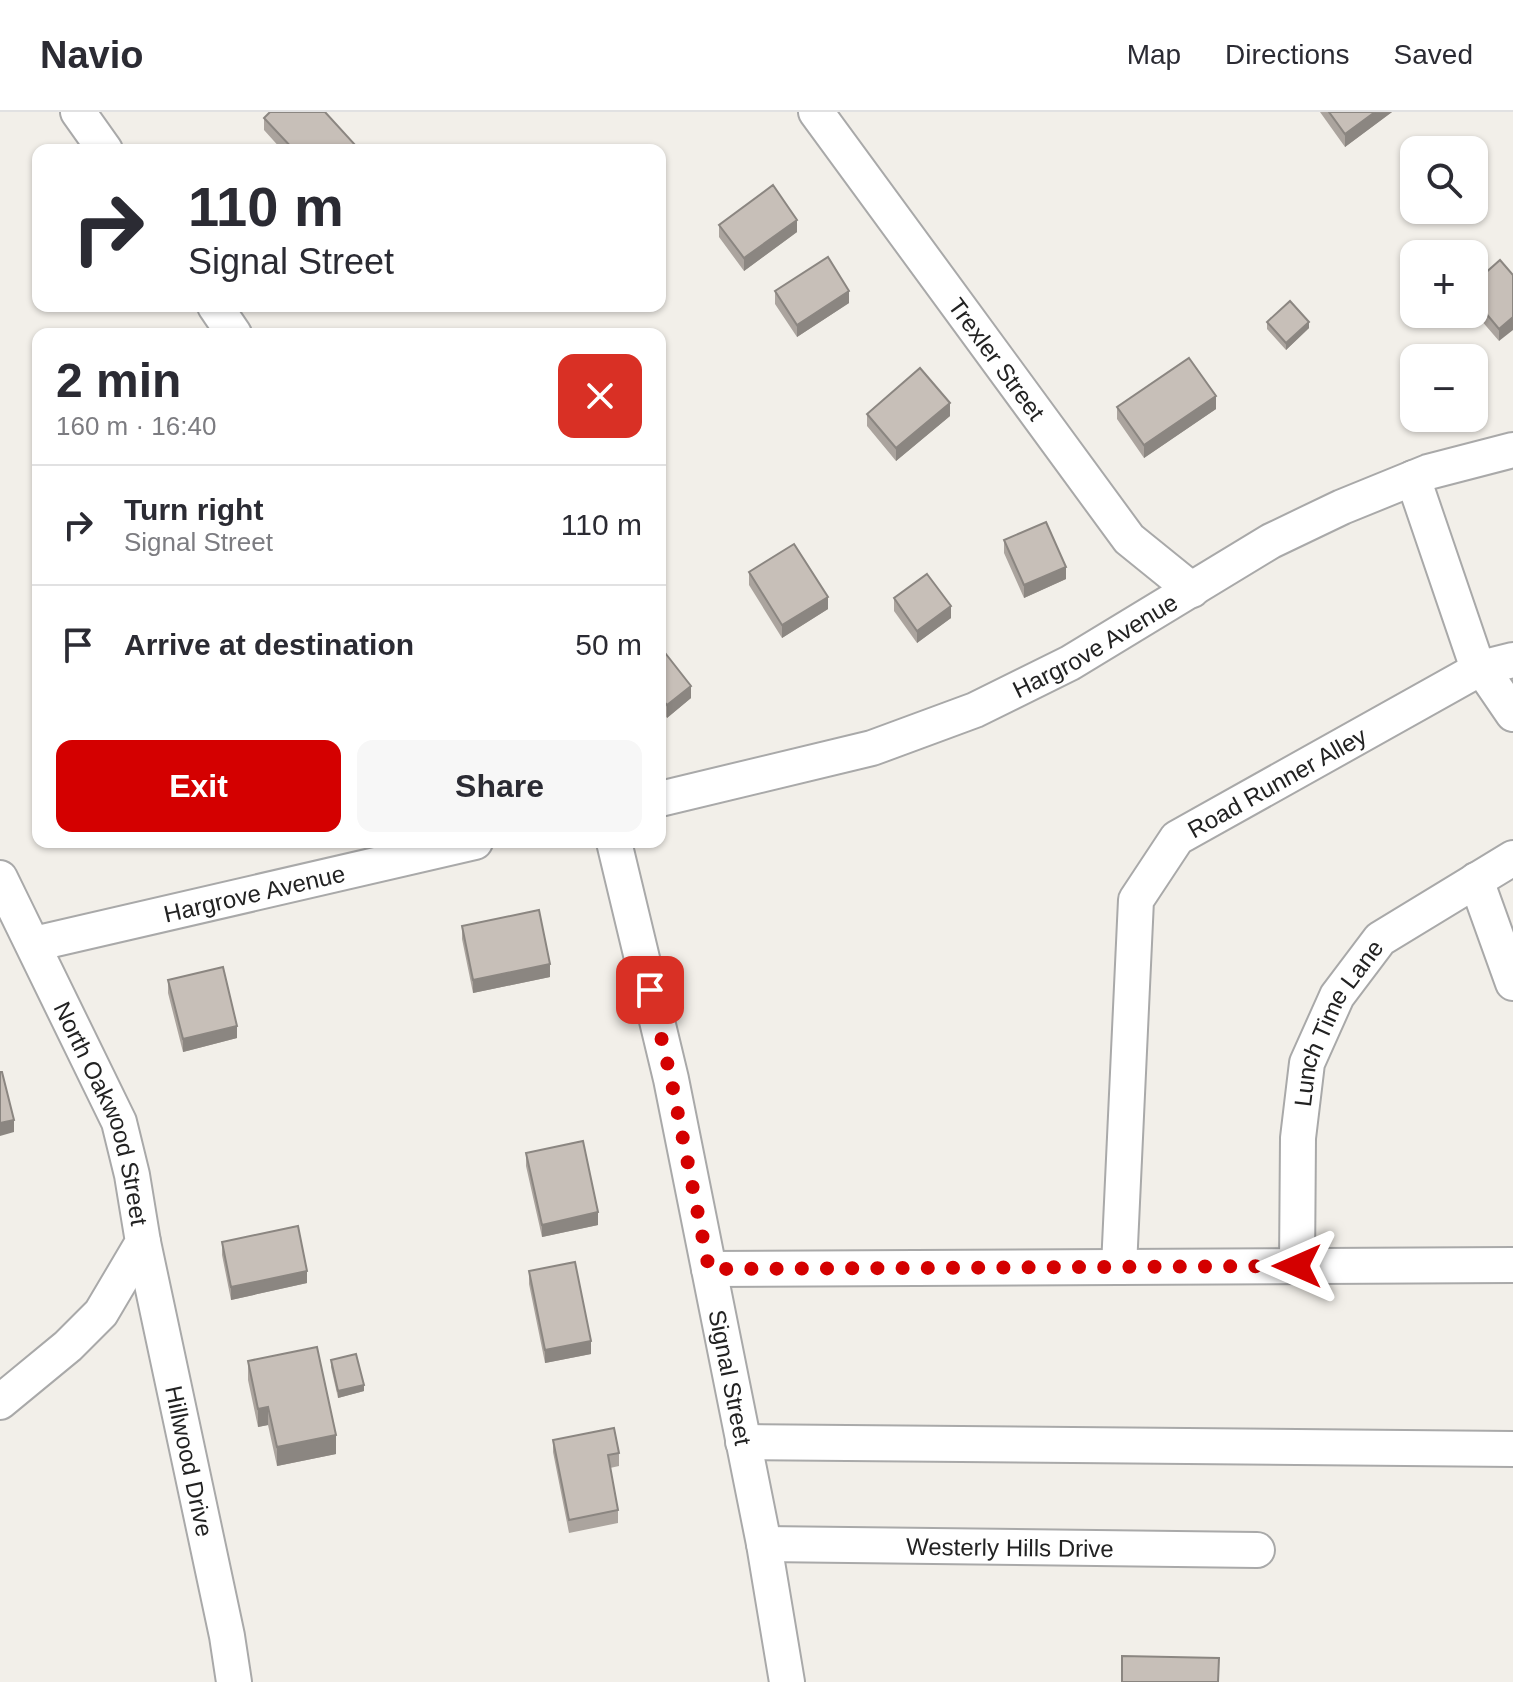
<!DOCTYPE html>
<meta charset="utf-8">
<style>
:root{--surface:#fff;--page:#f7f7f7;--text:#2b2b33;--muted:#7c7c81;--line:#e1e1e2;--accent:#d40000}
body{margin:0;font-family:Helvetica,sans-serif;background:var(--page);color:var(--text);height:100vh;display:flex;flex-direction:column;font-size:30px;white-space:nowrap}
*{box-sizing:border-box;margin:0}
p{font-size:26px;color:var(--muted)}
.icon{flex:none;width:44px;height:44px;fill:none;stroke:currentColor;stroke-width:2;stroke-linecap:round;stroke-linejoin:round}
.map{position:relative;flex:1;overflow:hidden}
.panel{position:absolute;left:32px;top:216px;width:634px;height:520px;display:flex;flex-direction:column;background:var(--surface);border-radius:16px;box-shadow:0 2px 6px #0004}
.panel>*{flex:none}
.guide{position:absolute;left:32px;top:32px;width:634px;height:168px;border-radius:16px;box-shadow:0 2px 6px #0004;background:#fff;color:var(--text);overflow:hidden}
.controls{position:absolute;left:1400px;top:24px;display:grid;gap:16px}
.controls a{display:grid;place-items:center;width:88px;height:88px;border-radius:16px;background:var(--surface);box-shadow:0 2px 6px #0004;font-size:40px}
.pin{position:absolute;display:grid;place-items:center;width:68px;height:68px;color:#fff;margin:-34px;border-radius:16px;box-shadow:0 4px 12px #0006}
.me{position:absolute;width:88px;margin:-44px;rotate:270deg;stroke-linejoin:round;filter:drop-shadow(0 0 6px #0008)}
.turn{display:flex;align-items:center;gap:28px;height:168px;padding:0 24px;font-size:36px}
.turn .icon{width:104px;height:104px;stroke-width:2.5}
.turn b{display:block;font-size:56px;line-height:68px}
.round{display:grid;place-items:center;flex:none;width:84px;height:84px;border-radius:16px;background:var(--page)}
.summary{display:flex;align-items:center;justify-content:space-between;height:136px;padding:0 24px}
h1{font-size:48px;font-weight:700;line-height:60px}
.primary-button{display:flex;gap:16px;margin-top:auto;padding:16px 24px}
.primary-button a{flex:1;height:92px;border-radius:16px;background:var(--accent);color:#fff;font-size:32px;font-weight:700;line-height:92px;text-align:center}
.primary-button a+a{background:var(--page);color:var(--text)}
ul{padding:0;list-style:none}
li{display:flex;align-items:center;gap:24px;height:120px;padding:0 24px;border-top:2px solid var(--line)}
li div{flex:1}
li b{display:block;font-size:30px}
li em{font-style:normal}
header{display:flex;align-items:center;gap:48px;box-sizing:border-box;height:112px;padding:0 40px;background:var(--surface);border-bottom:2px solid var(--line)}
header strong{font-size:38px}
nav{display:flex;gap:44px;margin-inline-start:auto;font-size:28px}
.map>svg:first-child{display:block}
.lines{fill:none;stroke-linecap:round;stroke-linejoin:round}
.street-casing{stroke:#a9a9a9;stroke-width:38}
.street{stroke:#fff;stroke-width:34}
.wall{fill:#aba49e}
.shaded-wall{fill:#8b8681}
.building{fill:#c7bfb8;stroke:#8b8681;stroke-width:2}
.route{stroke:#d40000;stroke-width:14;stroke-dasharray:0 25.2}
.labels{text-anchor:middle;dominant-baseline:central;stroke-width:7;stroke-linejoin:round;paint-order:stroke}
.street-label{font-size:24px;fill:#222;stroke:#fff}
</style>
<header>
<strong>Navio</strong>
<nav><a>Map</a><a>Directions</a><a>Saved</a></nav>
</header>
<div class="map">
<svg width="1513" height="1570" viewBox="0 0 1513 1570">
<rect width="100%" height="100%" fill="#f2efe9"/>
<g class="lines">
<defs>
<g id="street">
<path d="M78,0L105,38"/>
<path id="s1" d="M816,0L1129,427L1192,478"/>
<path d="M215,194L234,222"/>
<path d="M1413,366L1474,545L1513,602"/>
<path id="s2" d="M660,687L872,636L975,598L1070,551L1271,429L1342,395L1428,360L1513,338"/>
<path id="s3" d="M614,730L671,967L764,1432L787,1570"/>
<path id="s4" d="M0,766L119,1010L132,1063L143,1130L101,1201L68,1234L0,1290"/>
<path d="M1476,768L1513,871"/>
<path id="s5" d="M34,832L475,730"/>
<path id="s6" d="M143,1130L227,1524L234,1570"/>
<path id="s7" d="M1297,1154L1298,1026L1307,951L1337,884L1380,827L1513,746"/>
<path id="s8" d="M1119,1155L1136,788L1177,726L1481,556L1513,548"/>
<path d="M709,1157L1513,1153"/>
<path d="M743,1330L1513,1337"/>
<path id="s9" d="M764,1432L1257,1438"/>
</g>
</defs>
<use href="#street" class="street-casing"/>
<use href="#street" class="street"/>
</g>
<path class="wall" d="M1320,0H1392L1345,35Z
M264,6L357,38H282L264,18Z
M719,113L797,120L744,159L719,125Z
M1513,163L1499,229L1474,200V171Z
M775,179L849,191L797,225L775,192Z
M1267,210L1309,216L1286,238L1267,217Z
M1117,295L1216,297L1144,346L1117,307Z
M867,302L950,304L896,349L867,314Z
M1004,428L1066,467L1024,486L1004,441Z
M749,460L828,497L782,526L749,473Z
M894,486L951,506L917,531L894,499Z
M660,538L691,586L667,606L660,597Z
M462,814L550,865L473,881L462,827Z
M168,868L237,926L183,940L168,881Z
M526,1041L598,1113L542,1125L526,1054Z
M222,1130L307,1171L231,1188L222,1143Z
M529,1159L591,1242L545,1251L529,1172Z
M331,1248L364,1279L338,1286L331,1255Z
M248,1249L336,1342L277,1354L268,1313L258,1315L248,1268Z
M553,1328L619,1341V1354L610,1356L618,1398V1411L569,1421L553,1340Z"/>
<path class="shaded-wall" d="M1375,0H1392L1345,35V22Z
M797,108V120L744,159V146Z
M849,179V191L797,225V213Z
M1513,205V218L1499,229V217Z
M1309,210V216L1286,238V231Z
M1216,284V297L1144,346V333Z
M950,291V304L896,349V336Z
M1066,455V467L1024,486V473Z
M828,485V497L782,526V513Z
M951,494V506L917,531V519Z
M691,574V586L667,606V593Z
M550,852V865L473,881V868Z
M237,914V926L183,940V927Z
M14,1008V1020L0,1024V1011Z
M598,1100V1113L542,1125V1113Z
M307,1159V1171L231,1188V1175Z
M591,1229V1242L545,1251V1238Z
M364,1273V1279L338,1286V1279Z
M268,1295V1313L258,1315V1297Z
M336,1323V1342L277,1354V1335Z"/>
<path class="building" d="M270,0H325L357,35L353,38H294L264,6Z
M1329,0H1375L1345,22Z
M773,73L797,108L744,146L719,113Z
M828,145L849,179L797,213L775,179Z
M1500,148L1513,163V205L1499,217L1474,187V171Z
M1290,189L1309,210L1286,231L1267,210Z
M1189,246L1216,284L1144,333L1117,295Z
M920,256L950,291L896,336L867,302Z
M1046,410L1066,455L1024,473L1004,428Z
M794,432L828,485L782,513L749,460Z
M927,462L951,494L917,519L894,486Z
M662,537L691,574L667,593L660,584V538Z
M539,798L550,852L473,868L462,814Z
M223,855L237,914L183,927L168,868Z
M0,960H2L14,1008L0,1011Z
M583,1029L598,1100L542,1113L526,1041Z
M298,1114L307,1159L231,1175L222,1130Z
M575,1150L591,1229L545,1238L529,1159Z
M317,1235L336,1323L277,1335L268,1295L258,1297L248,1249Z
M356,1242L364,1273L338,1279L331,1248Z
M614,1316L619,1341L608,1343L618,1398L569,1408L553,1328Z
M1122,1544L1219,1546L1218,1570H1122Z"/>
<g class="lines">
<path class="route" d="M650,878L671,967L709,1157L1297,1154"/>
</g>
<g class="labels">
<g class="street-label">
<text stroke="none"><textPath href="#s1" startOffset="306">Trexler Street</textPath></text>
<text stroke="none"><textPath href="#s2" startOffset="464">Hargrove Avenue</textPath></text>
<text stroke="none"><textPath href="#s8" startOffset="556">Road Runner Alley</textPath></text>
<text stroke="none"><textPath href="#s5" startOffset="226">Hargrove Avenue</textPath></text>
<text stroke="none"><textPath href="#s7" startOffset="252">Lunch Time Lane</textPath></text>
<text stroke="none"><textPath href="#s4" startOffset="258">North Oakwood Street</textPath></text>
<text stroke="none"><textPath href="#s3" startOffset="548">Signal Street</textPath></text>
<text stroke="none"><textPath href="#s6" startOffset="224">Hillwood Drive</textPath></text>
<text stroke="none"><textPath href="#s9" startOffset="246">Westerly Hills Drive</textPath></text>
</g>
</g>
</svg>
<div class="controls">
<a><svg class="icon" aria-label="search" viewBox="0 0 24 24"><circle cx="10" cy="10" r="6"/><path d="M15 15l6 6"/></svg></a>
<a>+</a>
<a>−</a>
</div>
<div class="pin" style="left:650px;top:878px;background:#d93025"><svg class="icon" aria-label="arrive" viewBox="0 0 24 24"><path d="M6 21V4h12l-3 4 3 4H6"/></svg></div>
<svg class="me" style="left:1297px;top:1154px" viewBox="-20 -20 40 40"><path d="M0-17L14 15 0 8-14 15z" fill="#d40000" stroke="#fff" stroke-width="4"/></svg>
<div class="guide">
<div class="turn"><svg class="icon" aria-label="right" viewBox="0 0 24 24"><path d="M7 20v-9h11M14 6l5 5-5 5"/></svg><div><b>110 m</b>Signal Street</div></div>
</div>
<section class="panel">
<div class="summary"><div><h1>2 min</h1><p>160 m · 16:40</p></div><a class="round" style="background:#d93025;color:#fff"><svg class="icon" aria-label="close" viewBox="0 0 24 24"><path d="M6 6l12 12M18 6L6 18"/></svg></a></div>
<ul>
<li><svg class="icon" aria-label="right" viewBox="0 0 24 24"><path d="M7 20v-9h11M14 6l5 5-5 5"/></svg><div><b>Turn right</b><p>Signal Street</p></div><em>110 m</em></li>
<li><svg class="icon" aria-label="arrive" viewBox="0 0 24 24"><path d="M6 21V4h12l-3 4 3 4H6"/></svg><div><b>Arrive at destination</b></div><em>50 m</em></li>
</ul>
<div class="primary-button"><a>Exit</a><a>Share</a></div>
</section>
</div>
